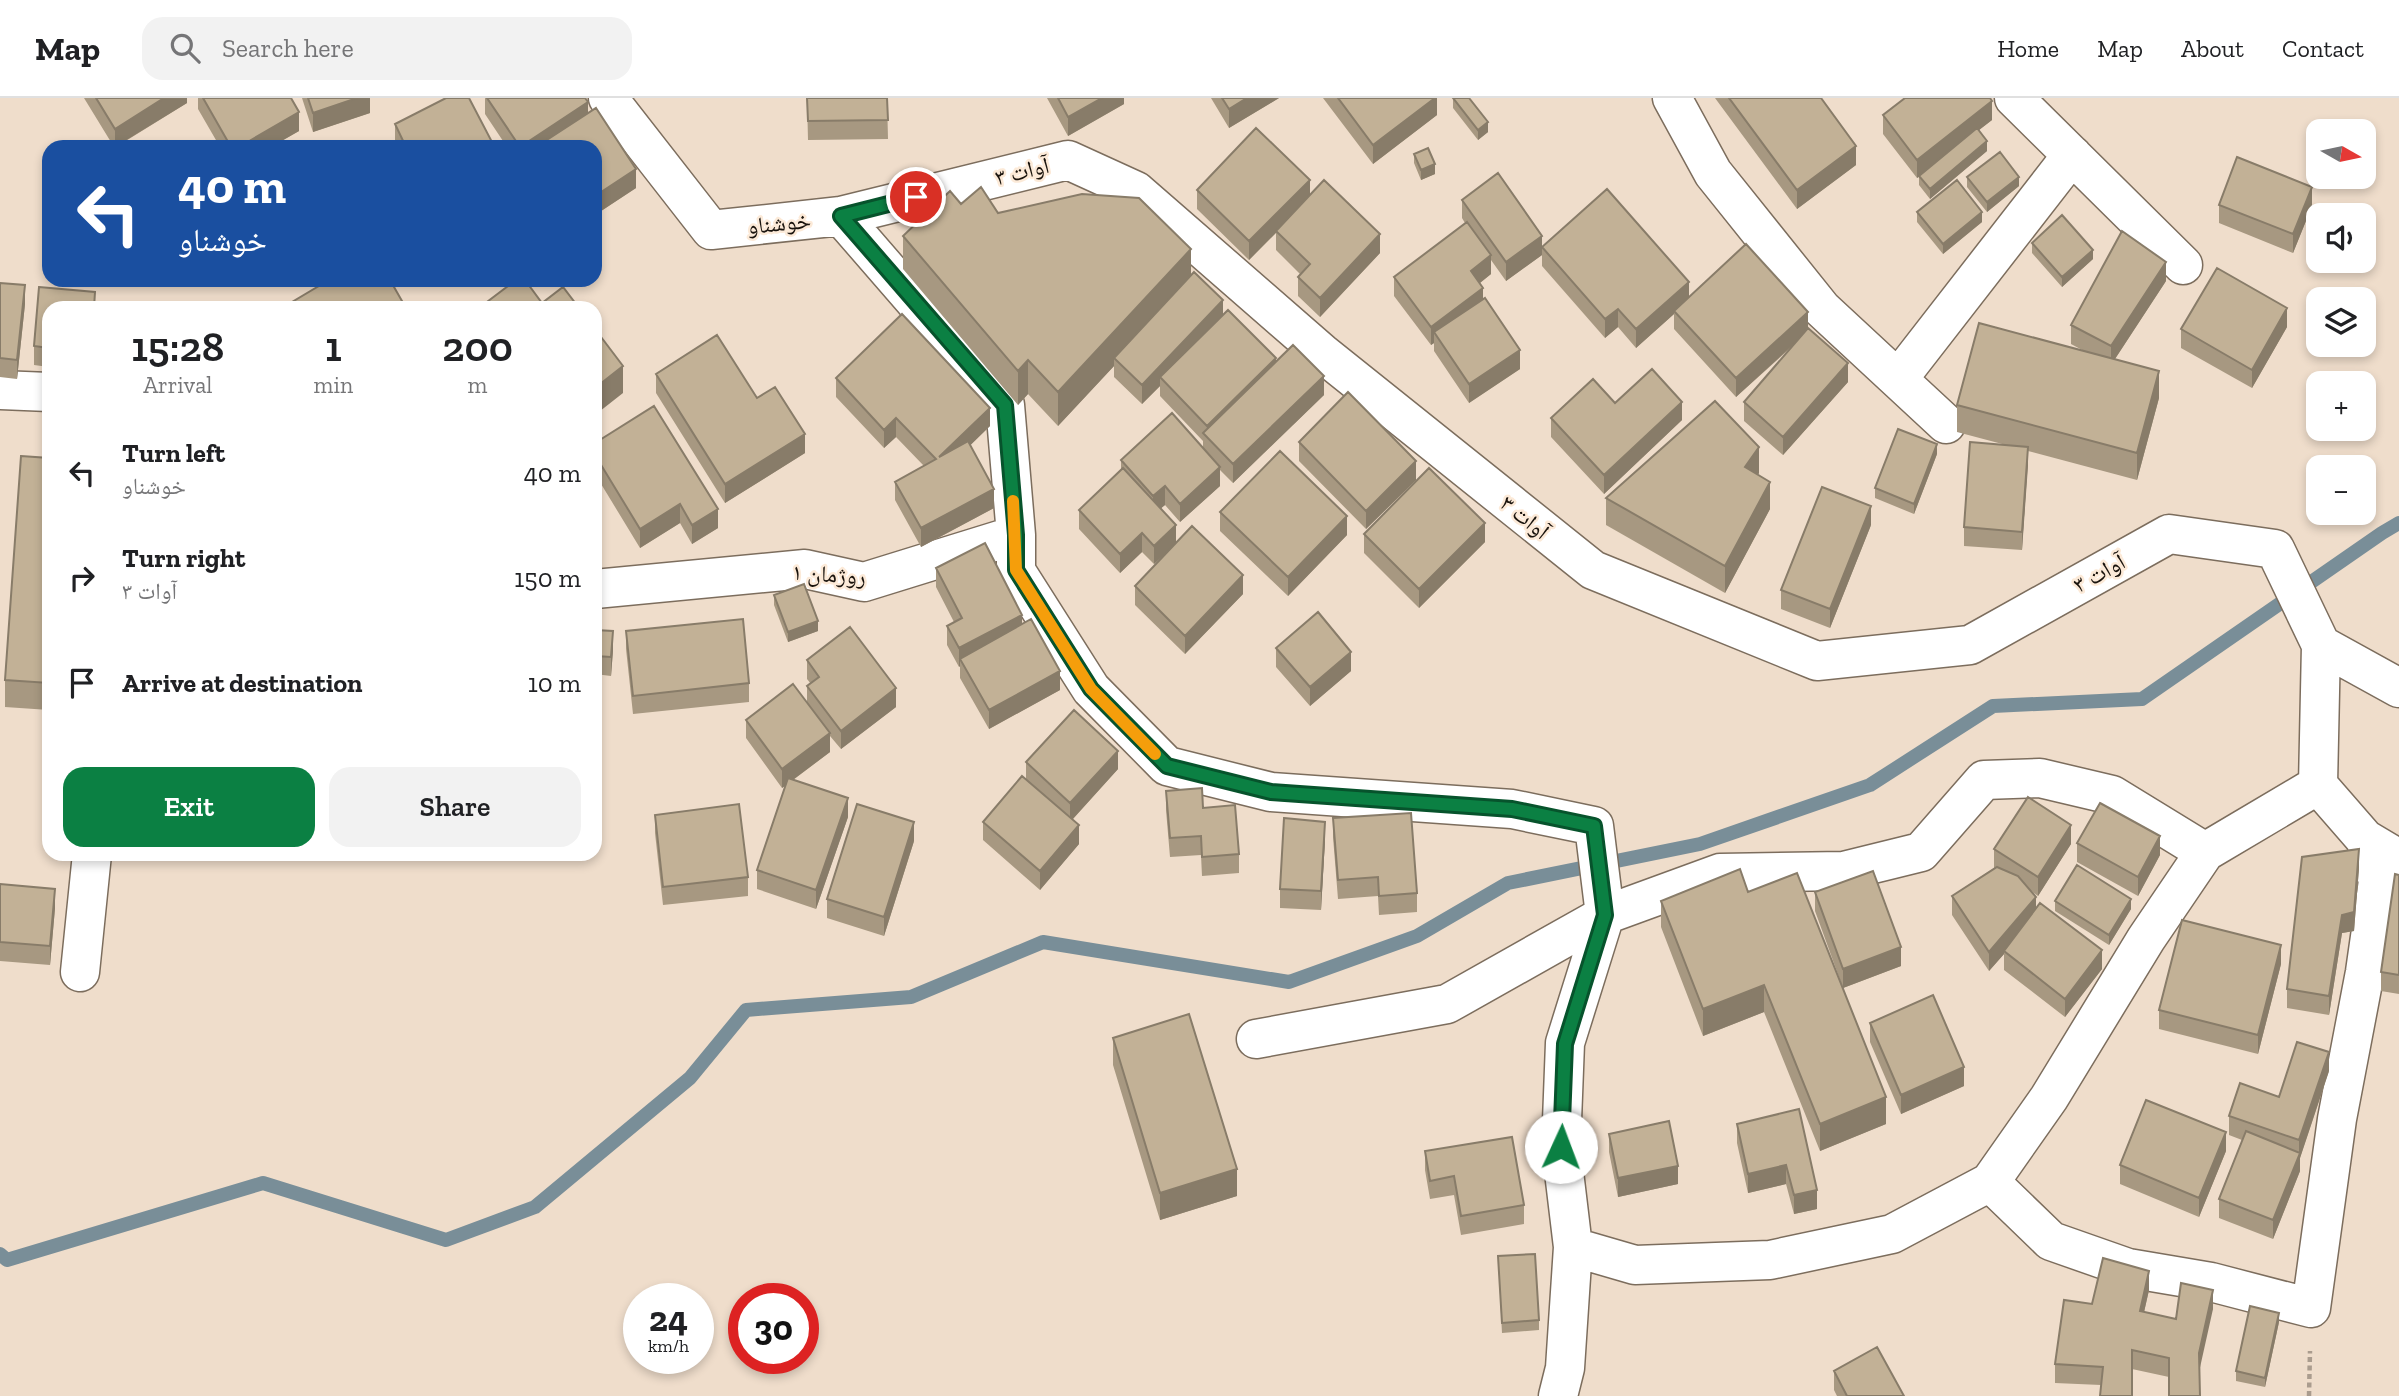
<!DOCTYPE html>
<meta charset="utf-8">
<style>
:root{--surface:#fff;--page:#f2f2f2;--text:#202124;--muted:#757577;--line:#e0e0e0;--accent:#0b8043}
body{margin:0;font-family:"Zilla Slab","Noto Naskh Arabic",serif;background:var(--page);color:var(--text);height:100vh;display:flex;flex-direction:column;font-size:26px;white-space:nowrap}
*{box-sizing:border-box;margin:0}
p{font-size:23px;color:var(--muted)}
.icon{flex:none;width:38px;height:38px;fill:none;stroke:currentColor;stroke-width:2;stroke-linecap:round;stroke-linejoin:round}
.map{position:relative;flex:1;overflow:hidden}
.drawer{position:absolute;left:42px;top:203px;width:560px;height:560px;display:flex;flex-direction:column;background:var(--surface);border-radius:21px;box-shadow:0 4px 10px #0003}
.drawer>*{flex:none}
.top-card{position:absolute;left:42px;top:42px;width:560px;height:147px;border-radius:21px;box-shadow:0 4px 10px #0003;background:#1a4fa0;color:#fff;overflow:hidden}
.needle{width:46px;rotate:99deg}
.buttons{position:absolute;left:2306px;top:21px;display:grid;gap:14px}
.buttons a{display:grid;place-items:center;width:70px;height:70px;border-radius:14px;background:var(--surface);box-shadow:0 4px 10px #0003;font-size:35px}
.speed{position:absolute;left:623px;top:1185px;display:flex;gap:14px;font-size:35px;font-weight:700;text-align:center}
.speed>*{display:grid;place-content:center;width:91px;height:91px;border-radius:50%;background:var(--surface);box-shadow:0 4px 10px #0003;line-height:1}
.speed small{font-size:18px;font-weight:400}
.speed .limit{border:10px solid #d22;background:#fff;color:#111}
.pin{position:absolute;display:grid;place-items:center;width:60px;height:60px;color:#fff;margin:-30px;border:4px solid #fff;border-radius:50%;box-shadow:0 2px 7px #0007}
.me{position:absolute;width:77px;margin:-38px;rotate:2deg;stroke-linejoin:round;filter:drop-shadow(0 0 5px #0008)}
.turn{display:flex;align-items:center;gap:24px;height:147px;padding:0 21px;font-size:32px}
.turn .icon{width:91px;height:91px;stroke-width:2.5}
.turn b{display:block;font-size:49px;line-height:60px}
.eta{display:flex;justify-content:space-evenly;align-items:center;height:119px;text-align:center}
.eta b{font-size:42px;font-weight:600;line-height:49px}
.button{display:flex;gap:14px;margin-top:auto;padding:14px 21px}
.button a{flex:1;height:80px;border-radius:21px;background:var(--accent);color:#fff;font-size:28px;font-weight:600;line-height:80px;text-align:center}
.button a+a{background:var(--page);color:var(--text)}
ul{padding:0;list-style:none}
li{display:flex;align-items:center;gap:21px;height:105px;padding:0 21px}
li div{flex:1}
li b{display:block;font-size:26px}
li em{font-style:normal}
header{display:flex;align-items:center;gap:42px;box-sizing:border-box;height:98px;padding:0 35px;background:var(--surface);border-bottom:2px solid var(--line)}
header strong{font-size:33px}
nav{display:flex;gap:38px;margin-inline-start:auto;font-size:24px}
.search{width:490px;height:63px;background:var(--page);display:flex;align-items:center;gap:18px;box-sizing:border-box;padding:0 24px;border-radius:21px;color:var(--muted);font-size:26px}
.map>svg:first-child{display:block}
.lines{fill:none;stroke-linecap:round;stroke-linejoin:round}
.stream{stroke:#798e98;stroke-width:14}
.street-casing{stroke:#7c6d5d;stroke-width:41}
.path{stroke:#aa9c8e;stroke-width:4.5;stroke-dasharray:5 3.5;stroke-linecap:butt}
.street{stroke:#fff;stroke-width:38}
.wall{fill:#a79881}
.shaded-wall{fill:#887c69}
.building{fill:#c2b196;stroke:#887c69;stroke-width:2}
.route-casing{stroke:#07532c;stroke-width:18}
.route{stroke:#0b8043;stroke-width:12}
.slow{stroke:#f59e0b;stroke-width:12}
.labels{text-anchor:middle;dominant-baseline:central;stroke-width:5;stroke-linejoin:round;paint-order:stroke}
.street-label{font-size:23px;fill:#19130d;stroke:#fcead8}
</style>
<header>
<strong>Map</strong>
<div class="search"><svg class="icon" aria-label="search" viewBox="0 0 24 24"><circle cx="10" cy="10" r="6"/><path d="M15 15l6 6"/></svg>Search here</div>
<nav><a>Home</a><a>Map</a><a>About</a><a>Contact</a></nav>
</header>
<div class="map">
<svg width="2399" height="1298" viewBox="0 0 2399 1298">
<rect width="100%" height="100%" fill="#efddcb"/>
<g class="lines">
<path class="stream" d="M0,1156L7,1162L263,1085L446,1142L535,1109L690,980L746,912L911,899L1043,844L1289,884L1417,838L1508,785L1700,746L1870,687L1993,608L2142,601L2382,435L2399,425"/>
<defs>
<path id="street" d="M608,0L711,132L841,118L1005,307L1016,437V473L1091,591L1167,668L1271,694L1512,711L1594,728L1605,817L1565,945L1561,1049L1573,1149L1635,1167L1770,1162L1892,1136L1990,1084L2049,1000L2146,841L2205,754L2318,687
M1672,0L1713,75L1822,211L1946,326
M2014,0L2183,167
M841,118L1068,62L1136,93L1322,255L1593,472L1817,563L1970,547L2169,436L2275,451L2321,547L2318,687L2365,741L2399,761
M1898,281L2072,57
M0,292L49,294
M595,491L805,471L864,484L1016,437
M2321,547L2399,590
M80,874L92,756
M1256,941L1447,906L1605,817L1720,775L1844,773L1921,754L1984,682L2040,680L2112,697L2205,754
M1990,1084L2051,1143L2128,1170L2211,1184L2311,1210L2337,1021L2365,874L2378,783L2365,741
M1558,1298L1565,1270L1573,1149"/>
</defs>
<use href="#street" class="street-casing"/>
<path class="path" d="M2309,1298L2310,1253"/>
<use href="#street" class="street"/>
</g>
<path class="wall" d="M84,0H187V5L116,49H114Z
M198,0H291L299,33L271,49H220L198,11Z
M302,0H370V15L313,34Z
M485,0H585L588,15L636,90L595,117V49H507L485,16Z
M807,0H887L888,41L808,42Z
M1047,0H1124V6L1068,38Z
M1211,0H1279L1229,30Z
M1323,0H1437V17L1373,66Z
M1453,0L1488,34L1478,42L1453,10Z
M1715,0H1821L1856,67L1797,111Z
M1883,17L1992,22L1979,32L1987,53L1930,101L1919,87V79L1917,80L1883,36Z
M395,26L492,49H397L395,45Z
M1414,56L1435,76L1421,82L1414,65Z
M1967,79L2019,88L1987,114L1967,89Z
M1197,92L1310,97L1380,155L1320,219L1298,198V179L1300,176L1276,152V135L1249,162L1197,111Z
M1462,102L1542,149L1689,198L1808,230L1848,284L1783,357L1744,323V304L1795,246L1736,299L1674,231V216L1636,250L1618,229L1605,240L1542,168V157L1506,183L1491,162V176L1480,185L1483,201L1520,271L1469,305L1434,253V245L1431,247L1394,198V179L1465,125L1462,120Z
M961,106L998,115L1191,178L1223,217L1276,264L1324,297L1233,385L1220,372V388L1180,424L1165,407L1161,410L1176,445L1243,496L1185,556L1135,507V488L1171,450L1154,466L1142,454L1120,475L1079,431V412L1121,373V362L1203,350V343L1160,298V288L1142,306L1114,279V268L1058,328L1028,296L1018,307L903,171V138Z
M2219,107L2312,108L2293,155L2219,125Z
M1917,114L1982,124L1943,156L1917,124Z
M2032,145L2093,161L2062,189L2032,155Z
M2166,183L2115,261L2159,300L2137,382L2028,353L2022,452L1964,448V429L2006,347L1957,334V307L2084,253L2071,246V227Z
M0,185L25,206L17,281L0,279Z
M39,189L95,194V210H49V269L34,267V248Z
M2287,229L2252,290L2181,250V231Z
M656,276L757,300L805,355L725,405L656,295Z
M836,280L990,328L970,347L994,410L921,449L895,402V384L924,368L896,339L884,350L836,299Z
M1551,320L1682,322L1604,396L1551,339Z
M1299,344L1416,382L1366,431L1299,363Z
M595,345L718,430L692,446L680,425L640,450L595,376Z
M1937,356L1914,416L1875,400V390Z
M49,360V612L5,609V582Z
M1759,375L1758,377L1770,411L1725,495L1606,427V400Z
M1220,414L1347,437L1288,498L1220,433Z
M1871,427L1830,530L1781,511V492Z
M1364,436L1485,444L1419,510L1364,455Z
M936,470L1022,527L1060,592L989,631L960,580V568L959,569L947,547V528L954,524L936,489Z
M774,497L818,533L788,544L774,507Z
M595,532L613,552L611,578L595,576Z
M626,533L749,585V604L633,616L626,551Z
M1276,550L1351,573L1310,608L1276,569Z
M807,562L896,609L841,651L830,638V654L793,682L848,719L816,811L757,791V772L786,687L782,690L746,640V622L807,604V588L811,586L807,581Z
M1026,664L1118,671L1073,721L1079,746L1040,792L983,742V724L1026,681Z
M1166,693L1203,710L1239,756V775L1202,778L1201,757L1170,759L1166,712Z
M655,717L748,779V798L663,807L655,735Z
M1333,720L1417,795V814L1379,817L1378,798L1338,801L1333,739Z
M1325,742L1321,812L1280,810V791Z
M914,743L884,838L827,820V801Z
M2077,745L2160,757L2138,798L2077,764Z
M2071,746L2038,798L2030,792L2036,810L2102,871L2065,919L2004,872V856L1989,873L1952,817V798L1994,770V751Z
M2359,770L2354,833L2342,835L2329,917L2287,910V891Z
M2399,777V896L2381,893V874Z
M0,786L55,810L50,867L0,863Z
M1748,794L1886,1026L1820,1053L1764,914L1703,938L1661,829V803Z
M1815,794L1901,868L1843,890L1815,813Z
M2055,803L2131,811L2109,847L2055,813Z
M2281,866L2258,956L2159,931V912Z
M1870,925L1964,988L1901,1016L1870,944Z
M1113,940L1237,1098L1160,1122L1113,967Z
M2329,973L2300,1060V1073L2273,1141L2219,1120V1101L2242,1042L2229,1037V1018L2279,999Z
M1737,1026L1817,1092V1111L1794,1116L1786,1086L1748,1095L1737,1045Z
M1609,1036L1678,1086L1618,1099L1609,1054Z
M1425,1053L1524,1107V1126L1461,1137L1454,1097L1430,1101L1425,1072Z
M2226,1053L2199,1119L2120,1086V1067Z
M1498,1158L1539,1222V1232L1502,1235Z
M2149,1192L2144,1214L2176,1221L2213,1211L2169,1279L2132,1271L2101,1287L2055,1285V1266L2092,1206Z
M2279,1224L2265,1289L2236,1283V1273Z
M1834,1273L1904,1298H1837L1834,1292Z"/>
<path class="shaded-wall" d="M164,0H187V5L115,49V31Z
M357,0H370V15L313,34V15Z
M1102,0H1124V6L1068,38V19Z
M1247,0H1279L1229,30V11Z
M1435,0H1437V17L1373,66V47Z
M1992,3V22L1917,80V62Z
M588,4V23L549,49H521Z
M299,14V33L271,49H239Z
M1488,24V34L1478,42V32Z
M1987,43V53L1930,101V91Z
M492,44V49H483Z
M1856,48V67L1797,111V92Z
M1435,66V76L1421,82V72Z
M636,71V90L595,117V98Z
M2019,79V88L1987,114V104Z
M1310,82V100L1249,162V143Z
M2312,89V108L2293,155V136Z
M1982,114V124L1943,156V146Z
M1380,136V155L1320,219V200Z
M1542,138V157L1506,183V164Z
M1191,151V185L1114,260V268L1058,328V294Z
M2093,152V161L2062,189V179Z
M1491,157V176L1471,192V173Z
M2166,164V183L2111,267V248Z
M1689,184V203L1674,213V216L1636,250V231Z
M25,187V206L17,281V262Z
M1483,190V209L1434,234V245L1431,247V229Z
M1223,202V221L1160,279V288L1142,306V287Z
M2287,210V229L2252,290V272Z
M1618,211V229L1605,240V221Z
M1808,214V233L1736,299V280Z
M1520,252V271L1469,305V286Z
M1276,260V279L1207,339V328Z
M1028,262V296L1018,307V273Z
M1848,265V284L1783,357V339Z
M623,268V295L595,317V290Z
M2159,273V300L2137,382V355Z
M1324,278V297L1233,385V366Z
M1682,304V322L1604,396V377Z
M990,310V328L939,378V359Z
M896,320V339L884,350V332Z
M805,336V355L725,405V386Z
M1937,346V356L1914,416V406Z
M1759,349V375L1745,396V369Z
M2028,349V368L2022,452V434Z
M1416,363V382L1366,431V413Z
M1220,369V388L1180,424V406Z
M1770,384V411L1725,495V468Z
M1165,388V407L1153,417V398Z
M994,391V410L921,449V430Z
M680,406V425L640,450V431Z
M1871,408V427L1830,530V511Z
M718,411V430L692,446V427Z
M1347,418V437L1288,498V479Z
M1485,425V444L1419,510V491Z
M1176,427V446L1154,466V448Z
M1142,435V454L1120,475V456Z
M1243,477V496L1185,556V538Z
M1022,517V536L960,561V568L959,569V550Z
M818,523V533L788,544V534Z
M613,533V552L611,578V559Z
M1351,554V573L1310,608V589Z
M1060,573V592L989,631V612Z
M896,590V609L841,651V633Z
M830,635V654L782,690V671Z
M1118,653V671L1070,724V705Z
M848,700V719L816,811V792Z
M914,724V743L884,838V819Z
M1325,724V742L1321,812V793Z
M1079,727V746L1040,792V773Z
M2071,727V746L2038,798V779Z
M2160,738V757L2138,798V779Z
M2359,751V770L2354,833L2342,835L2329,917V898L2342,817Z
M55,791V810L50,867V848Z
M2036,799V818L2004,853V856L1989,873V854Z
M2131,801V811L2109,847V837Z
M2281,847V866L2258,956V937Z
M1901,849V868L1843,890V871Z
M2102,852V871L2065,919V901Z
M1764,887V914L1703,938V911Z
M2329,954V973L2300,1060V1073L2273,1141V1122L2299,1056V1042Z
M1964,969V988L1901,1016V997Z
M1886,999V1026L1820,1053V1026Z
M2226,1034V1053L2199,1119V1100Z
M1786,1067V1086L1748,1095V1076Z
M1678,1068V1086L1618,1099V1080Z
M1237,1071V1098L1160,1122V1095Z
M1817,1092V1111L1794,1116V1097Z
M2149,1173V1192L2140,1232V1213Z
M2213,1192V1211L2199,1274V1255Z
M2279,1215V1224L2265,1289V1280Z"/>
<path class="building" d="M96,0H164L115,31Z
M203,0H291L299,14L239,49H231Z
M308,0H357L313,15Z
M446,0H469L492,44L483,49H406L395,26Z
M487,0H585L588,4L520,49Z
M807,0H887L888,22L808,23Z
M1058,0H1102L1068,19Z
M1222,0H1247L1229,11Z
M1338,0H1435L1373,47Z
M1453,0H1469L1488,24L1478,32Z
M1729,0H1821L1856,48L1797,92Z
M1905,0H1990L1992,3L1917,62L1883,17Z
M596,10L636,71L595,98V49H536Z
M1256,30L1310,82L1249,143L1197,92Z
M1977,30L1987,43L1930,91L1919,78Z
M1428,50L1435,66L1421,72L1414,56Z
M2000,54L2019,79L1987,104L1967,79Z
M2237,59L2312,89L2293,136L2219,107Z
M1498,75L1542,138L1506,164L1462,102Z
M1324,82L1380,136L1320,200L1298,179L1310,166L1276,133Z
M1957,82L1982,114L1943,146L1917,114Z
M981,89L998,115L1082,96L1139,100L1191,151L1058,294L1028,262L1018,273L903,138L950,93L961,106Z
M1607,91L1689,184L1636,231L1618,211L1605,221L1542,149Z
M2062,117L2093,152L2062,179L2032,145Z
M1467,124L1491,157L1471,173L1483,190L1431,229L1394,179Z
M2122,133L2166,164L2111,248L2071,227Z
M1746,146L1808,214L1736,280L1674,213Z
M2217,170L2287,210L2252,272L2181,231Z
M1194,174L1223,202L1142,287L1114,260Z
M329,182H390L406,210H282Z
M516,182H525L542,205L563,189L579,210H479Z
M0,185L25,187L17,262L0,260Z
M39,189L95,194L94,210H49V250L34,248Z
M1485,200L1520,252L1469,286L1434,234Z
M1228,212L1276,260L1207,328L1160,279Z
M902,216L990,310L939,359L968,343L994,391L921,430L895,384L936,361L896,320L884,332L836,280Z
M1979,225L2159,273L2137,355L1957,307Z
M1808,230L1848,265L1783,339L1744,304Z
M595,231L623,268L595,290Z
M717,237L757,300L775,289L805,336L725,386L656,276Z
M1293,247L1324,278L1233,366L1203,335Z
M1652,271L1682,304L1604,377L1551,320L1593,281L1615,305Z
M1348,294L1416,363L1366,413L1299,344Z
M1715,303L1759,349L1745,369L1770,384L1725,468L1606,400Z
M654,308L718,411L692,427L680,406L640,431L595,357V345Z
M1172,315L1220,369L1180,406L1165,388L1153,398L1121,362Z
M1898,331L1937,346L1914,406L1875,390Z
M1970,344L2028,349L2022,434L1964,429Z
M1280,353L1347,418L1288,479L1220,414Z
M21,358L49,360V585L5,582Z
M1123,370L1176,427L1154,448L1142,435L1120,456L1079,412Z
M1429,370L1485,425L1419,491L1364,436Z
M1822,389L1871,408L1830,511L1781,492Z
M1192,428L1243,477L1185,538L1135,488Z
M985,445L1022,517L959,550L947,528L962,520L936,470Z
M804,486L818,523L788,534L774,497Z
M1318,514L1351,554L1310,589L1276,550Z
M743,521L749,585L633,598L626,533Z
M1031,521L1060,573L989,612L960,561Z
M850,529L896,590L841,633L807,588L819,579L807,562Z
M595,532L613,533L611,559L595,558Z
M793,586L830,635L782,671L746,622Z
M1074,612L1118,653L1070,705L1026,664Z
M1022,678L1079,727L1040,773L983,724Z
M788,680L848,700L816,792L757,772Z
M1202,690L1203,710L1235,707L1239,756L1202,759L1201,738L1170,740L1166,693Z
M2028,699L2071,727L2038,779L1994,751Z
M2100,705L2160,738L2138,779L2077,745Z
M739,706L748,779L663,789L655,717Z
M857,706L914,724L884,819L827,801Z
M1411,715L1417,795L1379,798L1378,779L1338,782L1333,720Z
M1284,720L1325,724L1321,793L1280,791Z
M2359,751L2354,814L2342,817L2329,898L2287,891L2302,759Z
M2077,767L2131,801L2109,837L2055,803Z
M1997,769L2018,778L2036,799L1989,854L1952,798Z
M1740,771L1748,794L1797,775L1886,999L1820,1026L1764,887L1703,911L1661,803Z
M1873,773L1901,849L1843,871L1815,794Z
M2395,776L2399,777V877L2381,874Z
M0,786L55,791L50,848L0,844Z
M2040,805L2102,852L2065,901L2004,853Z
M2182,822L2281,847L2258,937L2159,912Z
M1933,897L1964,969L1901,997L1870,925Z
M1189,916L1237,1071L1160,1095L1113,940Z
M2297,944L2329,954L2299,1042L2229,1018L2240,985L2279,999Z
M2146,1002L2226,1034L2199,1100L2120,1067Z
M1799,1011L1817,1092L1794,1097L1786,1067L1748,1076L1737,1026Z
M1669,1023L1678,1068L1618,1080L1609,1036Z
M2246,1033L2300,1055L2273,1122L2219,1101Z
M1512,1039L1524,1107L1461,1118L1454,1078L1430,1083L1425,1053Z
M1535,1156L1539,1222L1502,1225L1498,1158Z
M2103,1160L2149,1173L2140,1213L2176,1221L2181,1185L2213,1192L2199,1255L2200,1298H2169V1260L2132,1252V1298H2100L2103,1269L2055,1266L2064,1202L2092,1206Z
M2250,1208L2279,1215L2265,1280L2236,1273Z
M1877,1249L1904,1298H1847L1834,1273Z"/>
<g class="lines">
<defs>
<path id="route" d="M916,99L841,118L1005,307L1016,437V472L1091,591L1167,668L1271,694L1512,711L1594,728L1605,817L1565,946L1561,1049"/>
</defs>
<use href="#route" class="route-casing"/>
<use href="#route" class="route"/>
<path class="slow" d="M1013,403L1016,472L1091,591L1155,656"/>
</g>
<g class="labels">
<g class="street-label">
<text transform="translate(1022 73) rotate(-14)">آوات ۳</text>
<text transform="translate(779 125) rotate(-6)">خوشناو</text>
<text transform="translate(1525 419) rotate(39)">آوات ۳</text>
<text transform="translate(2099 475) rotate(-29)">آوات ۳</text>
<text transform="translate(829 476) rotate(4)">روژمان ۱</text>
</g>
</g>
</svg>
<div class="buttons">
<a><svg class="needle" viewBox="-14 -14 28 28"><path d="M0-13l5 13h-10z" fill="#e53935"/><path d="M0 13l5-13h-10z" fill="#757577"/></svg></a>
<a><svg class="icon" aria-label="sound" viewBox="0 0 24 24"><path d="M4 9h4l5-4v14l-5-4H4zM17 9q2 3 0 6"/></svg></a>
<a><svg class="icon" aria-label="layers" viewBox="0 0 24 24"><path d="M12 4l9 5-9 5-9-5zM3 14l9 5 9-5"/></svg></a>
<a>+</a>
<a>−</a>
</div>
<div class="speed"><div>24<small>km/h</small></div><div class="limit">30</div></div>
<div class="pin" style="left:916px;top:99px;background:#d93025"><svg class="icon" aria-label="arrive" viewBox="0 0 24 24"><path d="M6 21V4h12l-3 4 3 4H6"/></svg></div>
<svg class="me" style="left:1561px;top:1049px" viewBox="-20 -20 40 40"><circle r="19" fill="#fff"/><path d="M0-13L10 11 0 6-10 11z" fill="#0b8043"/></svg>
<div class="top-card">
<div class="turn"><svg class="icon" aria-label="left" viewBox="0 0 24 24"><path d="M17 20v-9H6M10 6l-5 5 5 5"/></svg><div><b>40 m</b>خوشناو</div></div>
</div>
<section class="drawer">
<div class="eta">
<div><b>15:28</b><p>Arrival</p></div>
<div><b>1</b><p>min</p></div>
<div><b>200</b><p>m</p></div>
</div>
<ul>
<li><svg class="icon" aria-label="left" viewBox="0 0 24 24"><path d="M17 20v-9H6M10 6l-5 5 5 5"/></svg><div><b>Turn left</b><p>خوشناو</p></div><em>40 m</em></li>
<li><svg class="icon" aria-label="right" viewBox="0 0 24 24"><path d="M7 20v-9h11M14 6l5 5-5 5"/></svg><div><b>Turn right</b><p>آوات ۳</p></div><em>150 m</em></li>
<li><svg class="icon" aria-label="arrive" viewBox="0 0 24 24"><path d="M6 21V4h12l-3 4 3 4H6"/></svg><div><b>Arrive at destination</b></div><em>10 m</em></li>
</ul>
<div class="button"><a>Exit</a><a>Share</a></div>
</section>
</div>
